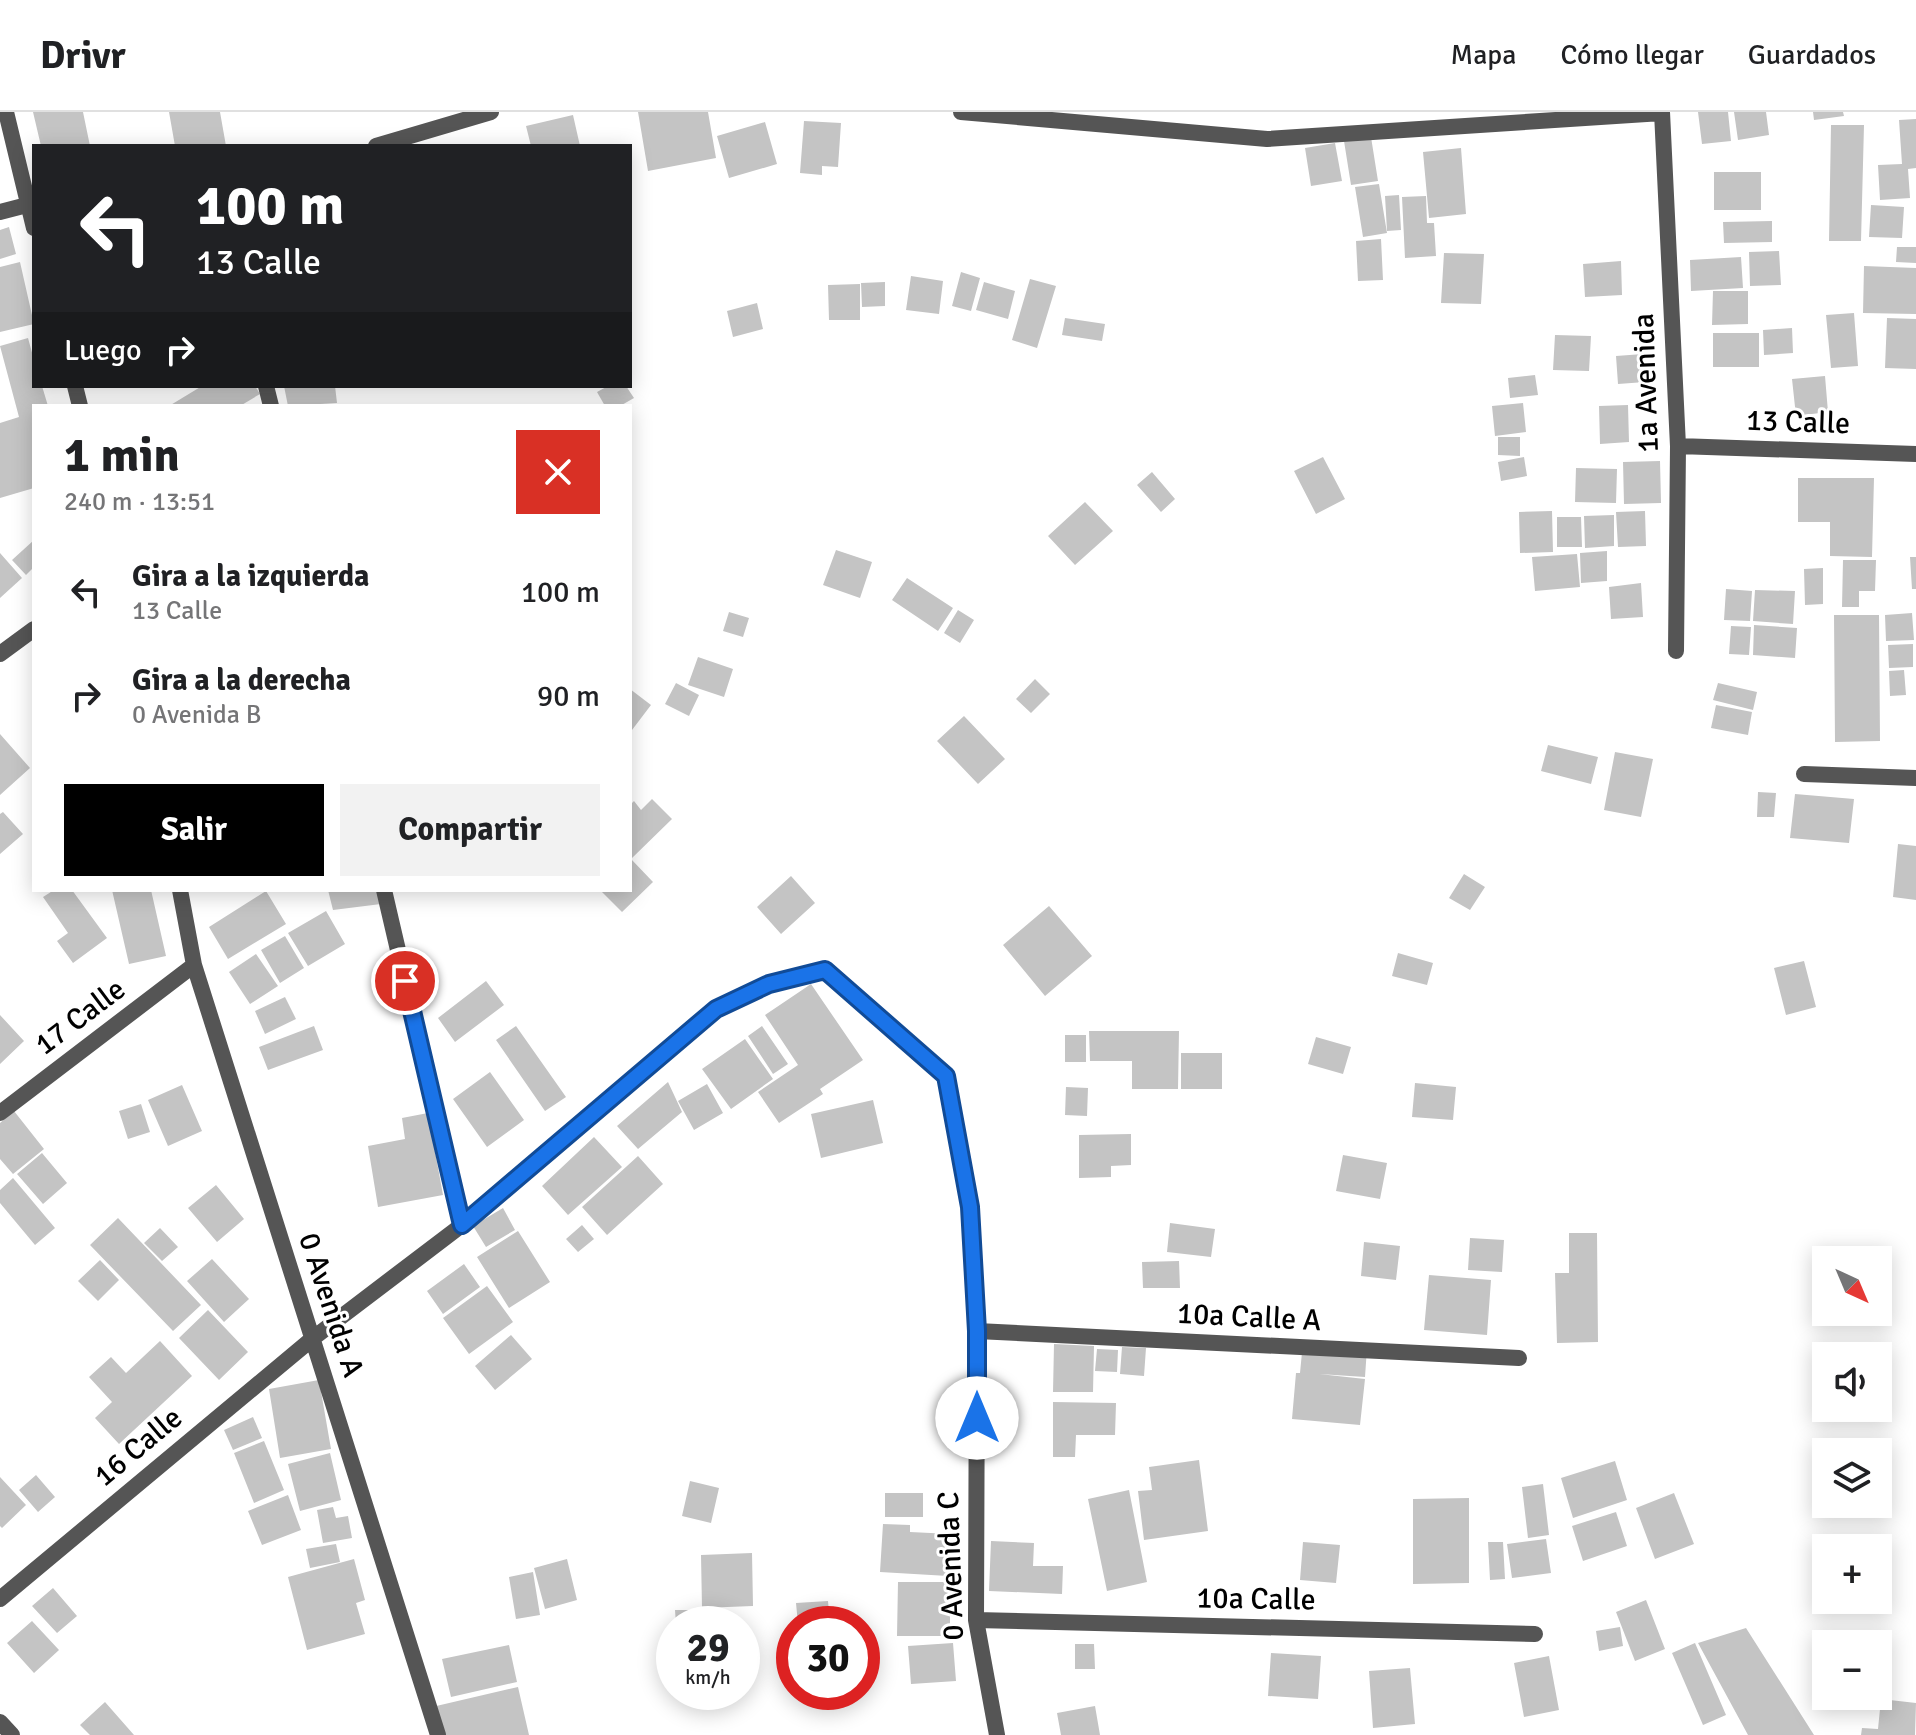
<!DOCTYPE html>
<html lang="es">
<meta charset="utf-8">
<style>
:root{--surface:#fff;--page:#f2f2f2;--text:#202124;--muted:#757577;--line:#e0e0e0;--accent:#000}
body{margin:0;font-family:Signika,sans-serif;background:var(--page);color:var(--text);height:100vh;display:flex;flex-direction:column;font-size:30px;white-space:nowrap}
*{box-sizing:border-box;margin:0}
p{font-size:26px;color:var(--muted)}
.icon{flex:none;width:44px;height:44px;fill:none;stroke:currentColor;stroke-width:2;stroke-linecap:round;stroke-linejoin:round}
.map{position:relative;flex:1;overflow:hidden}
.panel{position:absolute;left:32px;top:292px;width:600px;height:488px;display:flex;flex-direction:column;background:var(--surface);border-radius:0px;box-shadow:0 4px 20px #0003}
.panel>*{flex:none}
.guide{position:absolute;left:32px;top:32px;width:600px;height:244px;border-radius:0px;box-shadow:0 4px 20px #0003;background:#202124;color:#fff;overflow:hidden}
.needle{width:52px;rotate:136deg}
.tools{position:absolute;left:1812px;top:1134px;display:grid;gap:16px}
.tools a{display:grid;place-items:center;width:80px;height:80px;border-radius:0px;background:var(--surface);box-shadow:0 4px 20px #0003;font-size:40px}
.speed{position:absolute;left:656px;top:1494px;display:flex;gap:16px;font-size:40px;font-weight:700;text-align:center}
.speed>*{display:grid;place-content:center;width:104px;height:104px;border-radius:50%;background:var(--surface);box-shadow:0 4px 20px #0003;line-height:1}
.speed small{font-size:20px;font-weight:400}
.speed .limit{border:12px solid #d22;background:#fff;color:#111}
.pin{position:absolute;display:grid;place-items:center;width:68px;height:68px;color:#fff;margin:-34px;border:4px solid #fff;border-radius:50%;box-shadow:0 2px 8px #0007}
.me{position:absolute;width:88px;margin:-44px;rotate:0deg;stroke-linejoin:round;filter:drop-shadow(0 0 6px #0008)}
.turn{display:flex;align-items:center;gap:28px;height:168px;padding:0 32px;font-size:36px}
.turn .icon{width:104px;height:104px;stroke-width:2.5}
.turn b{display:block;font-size:56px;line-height:68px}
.then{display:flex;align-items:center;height:76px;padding:0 32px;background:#0003;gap:16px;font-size:30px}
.round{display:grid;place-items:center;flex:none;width:84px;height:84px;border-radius:0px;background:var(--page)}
.headline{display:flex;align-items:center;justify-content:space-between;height:136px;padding:0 32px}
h1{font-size:48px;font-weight:700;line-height:60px}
.action{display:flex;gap:16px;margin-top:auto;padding:16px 32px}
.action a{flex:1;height:92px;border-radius:0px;background:var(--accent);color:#fff;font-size:32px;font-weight:700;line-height:92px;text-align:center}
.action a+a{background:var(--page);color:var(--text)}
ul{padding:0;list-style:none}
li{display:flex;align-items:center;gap:24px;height:104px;padding:0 32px}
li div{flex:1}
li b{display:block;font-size:30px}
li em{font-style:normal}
header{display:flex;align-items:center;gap:48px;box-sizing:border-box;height:112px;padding:0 40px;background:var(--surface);border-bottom:2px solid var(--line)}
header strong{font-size:38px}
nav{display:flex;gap:44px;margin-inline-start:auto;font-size:28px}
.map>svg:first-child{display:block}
.building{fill:#c4c4c4}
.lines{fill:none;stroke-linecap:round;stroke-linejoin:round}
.minor{stroke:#555;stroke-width:16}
.tertiary{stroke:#555;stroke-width:16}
.route-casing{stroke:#114b97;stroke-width:20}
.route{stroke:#1a73e8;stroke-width:14}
.labels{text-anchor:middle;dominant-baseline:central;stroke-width:6;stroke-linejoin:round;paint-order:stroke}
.street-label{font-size:30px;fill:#000;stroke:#fff}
</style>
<header>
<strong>Drivr</strong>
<nav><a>Mapa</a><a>Cómo llegar</a><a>Guardados</a></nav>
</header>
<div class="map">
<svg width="1916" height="1623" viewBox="0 0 1916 1623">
<rect width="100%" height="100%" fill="#fff"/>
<path class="building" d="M33,0H83L90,34H41Z
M169,0H220L226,34H175Z
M638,0H708L716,46L648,59Z
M1698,0H1728L1731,29L1702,32Z
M1734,0H1766L1769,23L1738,28Z
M1813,0H1843L1844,4L1814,8Z
M573,3L580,34H531L526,14Z
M1916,7V56L1908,57L1910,86L1880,88L1878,53L1902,52L1899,8Z
M804,9L841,11L838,55L822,54V63L800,61Z
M765,10L777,52L729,66L717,24Z
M1831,13H1864L1861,129H1829Z
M1371,25L1378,69L1351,73L1344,29Z
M1335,31L1342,69L1311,74L1305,36Z
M1461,36L1466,102L1429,106L1423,40Z
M1714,60H1761V98H1714Z
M1379,72L1387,121L1363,125L1355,75Z
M1399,83L1401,118L1387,119L1385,84Z
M1426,84L1427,111H1434L1436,144L1405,146L1402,85Z
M1871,93L1904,95L1902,126L1869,125Z
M1772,109V130L1724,131L1723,110Z
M9,115L16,142L0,147V118Z
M1381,127L1383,168L1358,169L1356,129Z
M1897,135H1916V151L1896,150Z
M1779,139L1781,173L1750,174L1749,140Z
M1444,141L1484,142L1481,192L1441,191Z
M1741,145L1743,176L1691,179L1690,148Z
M1621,149L1622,183L1585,185L1583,152Z
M20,150L34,212L0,220V155Z
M1864,154L1916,156V202L1863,201Z
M961,160L980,166L971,199L952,194Z
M911,164L943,169L939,202L906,198Z
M1030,167L1056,174L1037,236L1012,228Z
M885,170V194L862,195L861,171Z
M984,170L1015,179L1008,207L976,198Z
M860,172V208H829L828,173Z
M1713,179H1748V212L1712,213Z
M757,191L763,217L733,225L727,199Z
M1854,201L1858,254L1831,256L1826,203Z
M1065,206L1105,212L1102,229L1062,223Z
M1887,206L1916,207V257L1885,256Z
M1792,216L1793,241L1764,243L1763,218Z
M1713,221H1759V255H1713Z
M1555,223L1591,224L1589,259L1553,258Z
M28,226L34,248V274H42L48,294H34V376L0,386V311L19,305L0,234Z
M1643,242L1645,270L1618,272L1616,244Z
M1535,263L1538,283L1510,286L1508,266Z
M1825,264L1828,300L1796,304L1792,267Z
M202,274H255L260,282L240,294H169Z
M284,274H335L337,291L288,294Z
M608,274H626L634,286L620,294H605L597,280Z
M1523,291L1526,320L1495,324L1492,294Z
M1628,293L1629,330L1600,332L1599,294Z
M1498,325H1520V344L1498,343Z
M1323,345L1345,387L1316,402L1294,359Z
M1524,345L1527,364L1501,369L1498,350Z
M1660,349L1661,391L1624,392L1623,350Z
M1576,356L1617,357L1616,391L1575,390Z
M1152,360L1175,387L1161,400L1137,373Z
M1798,366H1874L1872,445L1830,444V410H1798Z
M1085,390L1113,419L1075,453L1048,424Z
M1552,399L1553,440L1520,441L1519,400Z
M1645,399L1646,434L1618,435L1616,400Z
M1614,403V434L1585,436L1584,404Z
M1557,405H1581L1582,435H1557Z
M34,428V455L26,463L12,448Z
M836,438L872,450L860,486L823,473Z
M1607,439V469L1581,471L1580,441Z
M0,441L22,466L0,486Z
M1577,442L1580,475L1535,479L1532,445Z
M1910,445H1916V477H1912Z
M1843,448H1876L1875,479H1859V495H1842Z
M1823,456V492L1805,493L1804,457Z
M907,466L953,496L938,519L892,488Z
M1641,471L1643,505L1611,507L1609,475Z
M1726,477L1752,479L1750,509L1724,508Z
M1755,478L1795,479L1793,512L1753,509Z
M958,498L974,508L960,531L944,521Z
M729,500L749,506L743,525L723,519Z
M1912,501L1914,528L1886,529L1885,503Z
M1834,503H1879L1880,629L1835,630Z
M1754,513L1797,516L1795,546L1753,543Z
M1731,514L1751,515L1749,543L1729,542Z
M1913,532V555L1889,556L1888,533Z
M698,545L733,557L724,585L688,573Z
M1904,558L1906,583L1890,584L1889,559Z
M1035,567L1050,582L1031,601L1016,587Z
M676,571L699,583L689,604L665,592Z
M1718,571L1757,580L1753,598L1713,588Z
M630,577L651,593L632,618L630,617Z
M1716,593L1752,600L1748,623L1711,616Z
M964,604L1005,647L978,672L937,629Z
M0,622L30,656L0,683Z
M1548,633L1598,645L1591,672L1541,659Z
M1615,640L1653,647L1641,705L1604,698Z
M1758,680L1776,681L1774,705H1757Z
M1795,682L1854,687L1849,731L1790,726Z
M652,687L672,707L631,747L653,770L622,800L600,778H630V693L634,689L641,698Z
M3,700L23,722L0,742V702Z
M1898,732L1916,734V788L1893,785Z
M1464,762L1485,775L1470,798L1449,786Z
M791,764L815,791L781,822L757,795Z
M54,778H72L107,826L73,851L57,829L68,821L43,785Z
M112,778H151L166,844L129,852Z
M328,778H378L381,792L333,798Z
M266,779L286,812L228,847L209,815Z
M1049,794L1092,844L1045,884L1003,833Z
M326,799L345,832L308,854L288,821Z
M285,824L304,856L280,871L261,838Z
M1398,841L1433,851L1427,873L1392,864Z
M256,842L278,874L250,892L229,860Z
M1804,849L1816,895L1786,903L1774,856Z
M486,869L504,893L455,930L438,906Z
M811,872L863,948L820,977L823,982L779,1011L758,980L798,953L765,903Z
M285,885L296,907L265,922L255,899Z
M0,903L24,929L0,952Z
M314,914L323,938L268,958L259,935Z
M516,914L566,985L545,999L496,928Z
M762,914L788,952L773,962L748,924Z
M1089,919H1179L1178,977H1132V949H1090Z
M1065,923H1086V950H1065Z
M1316,925L1351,935L1343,962L1308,952Z
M745,927L773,967L731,997L702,957Z
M1181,941H1222V977H1181Z
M490,960L524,1008L487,1035L453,987Z
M668,970L682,1000L638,1037L617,1014Z
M1415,971L1456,975L1453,1008L1412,1005Z
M707,972L723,1001L694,1018L678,989Z
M182,973L202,1019L168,1034L148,988Z
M1066,975L1088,976L1087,1004L1065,1003Z
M873,988L883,1031L821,1046L811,1002Z
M141,992L150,1020L128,1027L119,999Z
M14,999L44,1037L13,1062L0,1047V1011Z
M428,1001L443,1083L378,1095L368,1034L405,1027L402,1006Z
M1131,1022V1053L1111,1054V1065L1079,1066V1023Z
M594,1025L622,1055L568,1103L542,1074Z
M42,1041L67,1071L43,1092L17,1062Z
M1343,1043L1387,1051L1380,1087L1336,1079Z
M638,1044L663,1072L607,1123L582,1095Z
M13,1066L55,1116L35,1133L0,1091V1078Z
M216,1073L244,1107L217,1130L188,1096Z
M503,1096L515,1118L486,1135L473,1114Z
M118,1106L201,1193L173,1219L90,1133Z
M1170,1111L1215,1117L1211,1145L1167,1140Z
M582,1113L594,1127L578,1140L566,1127Z
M160,1116L178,1135L162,1149L144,1131Z
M518,1119L550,1170L509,1196L477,1145Z
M1569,1121H1597L1598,1230L1557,1231L1555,1161H1569Z
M1470,1126L1504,1128L1502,1160L1468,1158Z
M1364,1130L1400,1134L1396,1168L1361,1164Z
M212,1147L249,1187L224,1210L187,1169Z
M100,1148L119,1168L98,1189L78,1169Z
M1179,1149L1180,1176H1143L1142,1150Z
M464,1152L480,1175L443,1202L427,1179Z
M1429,1163L1491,1168L1487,1223L1424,1218Z
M487,1174L513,1210L469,1242L443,1206Z
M208,1198L248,1240L219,1268L179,1226Z
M511,1223L532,1247L495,1278L475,1254Z
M160,1229L192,1264L119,1332L95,1306L112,1290L89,1265L111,1245L126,1261Z
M1303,1230L1367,1236L1365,1265L1319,1262L1365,1267L1360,1313L1292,1307L1296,1261H1300Z
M1054,1232L1094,1234L1093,1280H1053Z
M1122,1235L1146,1236L1144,1264L1120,1262Z
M1097,1237L1118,1238L1117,1260L1095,1259Z
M1826,1251V1289H1815L1812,1253Z
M319,1268L331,1337L280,1346L269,1277Z
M1053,1290L1116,1291L1115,1323H1076L1075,1345H1053Z
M253,1305L262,1326L233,1338L224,1318Z
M264,1329L284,1378L254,1391L234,1341Z
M330,1341L341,1388L300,1399L288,1352Z
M1199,1348L1208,1419L1144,1428L1138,1379L1152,1378L1149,1355Z
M1615,1349L1627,1388L1573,1406L1561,1366Z
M36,1363L55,1385L38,1400L19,1378Z
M0,1365L26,1393L2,1416L0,1414Z
M690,1369L719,1376L711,1411L682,1404Z
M1543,1372L1549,1423L1528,1426L1522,1375Z
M1129,1378L1147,1470L1107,1479L1088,1387Z
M885,1381H923V1405H885Z
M1674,1381L1694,1432L1655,1447L1636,1396Z
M288,1383L301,1418L262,1433L248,1399Z
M1469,1386V1471L1413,1472V1387Z
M333,1395L336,1406L348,1404L352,1426L323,1431L317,1398Z
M1616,1400L1627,1434L1583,1449L1572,1414Z
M883,1412L910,1413V1420L951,1422L948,1464L880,1460Z
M1546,1427L1551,1461L1512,1466L1507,1432Z
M991,1429L1034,1431L1033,1454H1063L1062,1482L989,1479Z
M1303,1430L1340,1433L1336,1471L1300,1468Z
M1488,1430H1503L1505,1467L1490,1468Z
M336,1432L340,1450L310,1456L306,1437Z
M752,1441L753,1494L702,1496L701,1443Z
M354,1447L365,1488L356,1491L365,1522L307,1538L288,1465Z
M567,1447L577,1488L545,1497L534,1456Z
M533,1460L540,1503L516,1507L509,1465Z
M898,1470H950V1524H897Z
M53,1476L77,1504L57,1521L32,1494Z
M1646,1488L1665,1537L1635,1549L1616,1500Z
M828,1489L830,1512H798L796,1491Z
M675,1498H711V1512H676Z
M32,1509L59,1538L34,1561L7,1531Z
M1620,1515L1623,1534L1599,1539L1596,1519Z
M1746,1516L1814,1623H1748L1698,1531Z
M953,1531L956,1569L911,1572L908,1534Z
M1695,1531L1726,1603L1703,1613L1672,1541Z
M1075,1532H1094L1095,1557H1075Z
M509,1533L517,1570L451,1585L442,1547Z
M1271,1541L1321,1544L1318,1587L1268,1584Z
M1549,1544L1559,1598L1524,1605L1514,1551Z
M1410,1556L1415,1612L1373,1616L1369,1559Z
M518,1575L529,1623H438L432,1595Z
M1881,1587L1916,1591L1915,1623H1861L1862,1616L1878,1617Z
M105,1590L134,1623H90L80,1613Z
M1095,1594L1100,1623H1061L1057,1601Z"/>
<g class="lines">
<path class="minor" d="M6,0L34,116
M961,0L1267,27L1662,1
M1662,0L1678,334L1676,539
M376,34L491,0
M0,100L27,93
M75,274L80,294
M266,274L271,294
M1678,334L1916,342
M0,542L34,517
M1804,662L1916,666
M180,778L194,853L438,1623
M384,778L462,1113
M0,1001L194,853
M977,1219L1519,1246
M0,1487L312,1227L462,1113L716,897L769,872L825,858L946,964L970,1095L977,1219L976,1508L997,1623
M976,1508L1535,1522"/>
<path class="tertiary" d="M0,1610L12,1623"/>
</g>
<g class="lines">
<defs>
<path id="route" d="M405,869L462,1113L716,897L769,872L825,858L946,964L970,1095L977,1219V1306"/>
</defs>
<use href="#route" class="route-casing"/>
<use href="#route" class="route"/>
</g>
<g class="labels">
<g class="street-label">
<text transform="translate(1646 271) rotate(-92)">1a Avenida</text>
<text transform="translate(1798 310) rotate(2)">13 Calle</text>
<text transform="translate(80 905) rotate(-37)">17 Calle</text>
<text transform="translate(331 1193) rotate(72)">0 Avenida A</text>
<text transform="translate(1249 1205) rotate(3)">10a Calle A</text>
<text transform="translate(138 1335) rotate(-40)">16 Calle</text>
<text transform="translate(951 1454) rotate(-92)">0 Avenida C</text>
<text transform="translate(1256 1487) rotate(1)">10a Calle</text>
</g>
</g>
</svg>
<div class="tools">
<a><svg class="needle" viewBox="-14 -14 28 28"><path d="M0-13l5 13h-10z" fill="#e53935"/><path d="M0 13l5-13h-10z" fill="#757577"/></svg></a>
<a><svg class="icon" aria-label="sound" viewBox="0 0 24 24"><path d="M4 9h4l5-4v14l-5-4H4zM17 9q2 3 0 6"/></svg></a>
<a><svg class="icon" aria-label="layers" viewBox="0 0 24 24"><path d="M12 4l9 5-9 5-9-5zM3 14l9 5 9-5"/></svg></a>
<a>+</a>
<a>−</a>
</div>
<div class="speed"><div>29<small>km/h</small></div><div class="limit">30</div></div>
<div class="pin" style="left:405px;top:869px;background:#d93025"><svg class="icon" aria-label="arrive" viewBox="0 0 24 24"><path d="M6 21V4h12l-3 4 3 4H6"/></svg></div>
<svg class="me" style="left:977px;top:1306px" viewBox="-20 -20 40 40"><circle r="19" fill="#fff"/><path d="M0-13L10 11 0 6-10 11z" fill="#1a73e8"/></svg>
<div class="guide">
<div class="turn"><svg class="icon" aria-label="left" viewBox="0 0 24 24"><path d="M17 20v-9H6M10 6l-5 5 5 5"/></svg><div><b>100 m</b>13 Calle</div></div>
<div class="then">Luego<svg class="icon" aria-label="right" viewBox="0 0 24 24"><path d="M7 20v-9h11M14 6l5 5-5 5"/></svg></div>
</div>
<section class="panel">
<div class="headline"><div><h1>1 min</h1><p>240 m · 13:51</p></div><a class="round" style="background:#d93025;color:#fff"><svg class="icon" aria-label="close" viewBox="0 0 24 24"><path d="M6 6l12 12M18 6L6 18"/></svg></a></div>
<ul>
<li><svg class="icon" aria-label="left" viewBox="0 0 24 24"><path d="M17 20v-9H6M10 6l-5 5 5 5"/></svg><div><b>Gira a la izquierda</b><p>13 Calle</p></div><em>100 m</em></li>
<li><svg class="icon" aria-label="right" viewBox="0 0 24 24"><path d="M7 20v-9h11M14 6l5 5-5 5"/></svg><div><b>Gira a la derecha</b><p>0 Avenida B</p></div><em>90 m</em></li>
</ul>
<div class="action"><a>Salir</a><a>Compartir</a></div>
</section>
</div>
